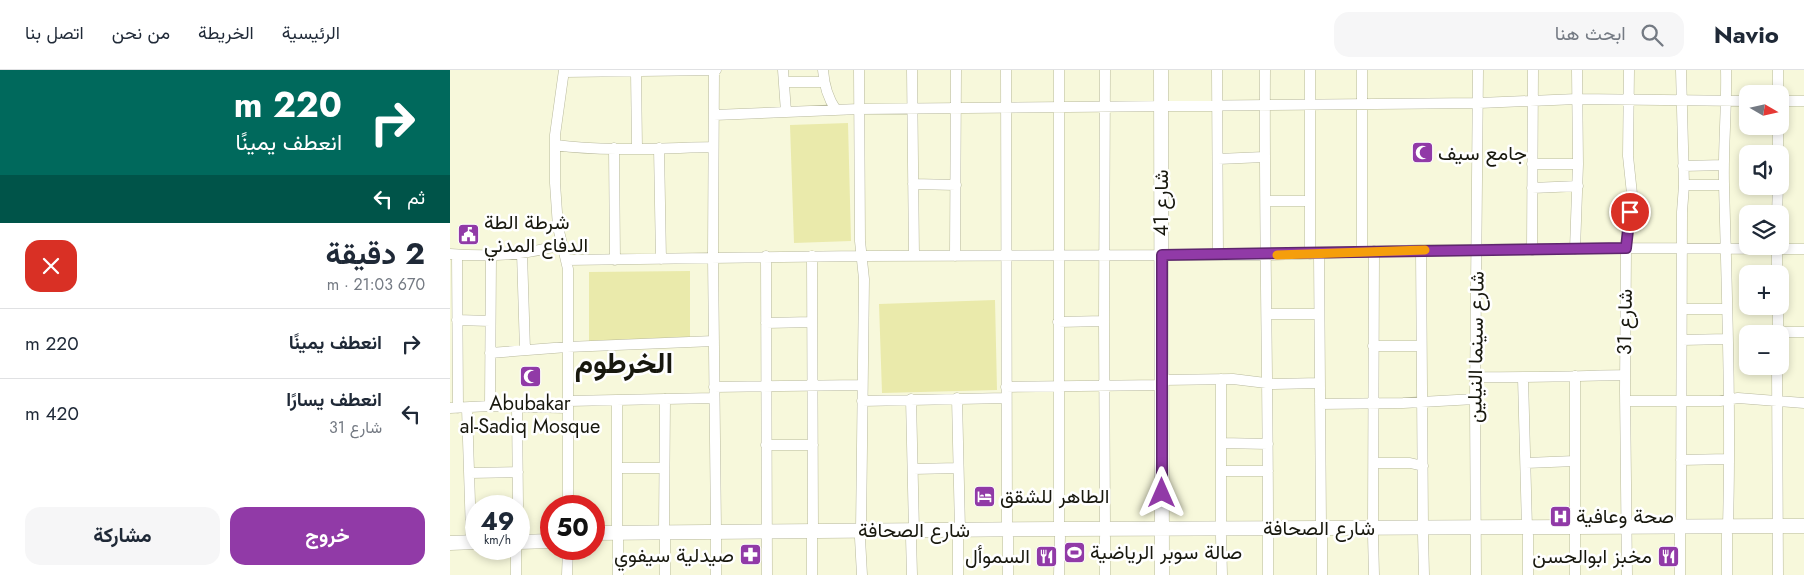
<!DOCTYPE html>
<html lang="ar">
<meta charset="utf-8">
<style>
:root{--surface:#fff;--page:#f6f6f7;--text:#1f2937;--muted:#747a83;--line:#e0e1e3;--accent:#913aa7}
body{margin:0;font-family:Jost,Vazirmatn,sans-serif;background:var(--page);color:var(--text);direction:rtl;height:100vh;display:flex;flex-direction:column;font-size:19px;white-space:nowrap}
*{box-sizing:border-box;margin:0}
p{font-size:16px;color:var(--muted)}
.icon{flex:none;width:28px;height:28px;fill:none;stroke:currentColor;stroke-width:2;stroke-linecap:round;stroke-linejoin:round}
.map{position:relative;flex:1;overflow:hidden;direction:ltr}
.side{display:flex;flex-direction:column;background:var(--surface);width:450px}
.side>*{flex:none}
.guide{background:#00695c;color:#fff;overflow:hidden}
.needle{width:32px;rotate:99deg}
.fabs{position:absolute;left:1289px;top:15px;display:grid;gap:10px}
.fabs a{display:grid;place-items:center;width:50px;height:50px;border-radius:10px;background:var(--surface);box-shadow:0 2px 8px #0003;font-size:25px}
.speed{position:absolute;left:15px;top:425px;display:flex;gap:10px;font-size:25px;font-weight:700;text-align:center}
.speed>*{display:grid;place-content:center;width:65px;height:65px;border-radius:50%;background:var(--surface);box-shadow:0 2px 8px #0003;line-height:1}
.speed small{font-size:12px;font-weight:400}
.speed .limit{border:8px solid #d22;background:#fff;color:#111}
.pin{position:absolute;display:grid;place-items:center;width:42px;height:42px;color:#fff;margin:-21px;border:2px solid #fff;border-radius:50%;box-shadow:0 1px 5px #0007}
.me{position:absolute;width:55px;margin:-28px;rotate:0deg;stroke-linejoin:round;filter:drop-shadow(0 0 4px #0008)}
.turn{display:flex;align-items:center;gap:18px;height:105px;padding:0 25px;font-size:22px}
.turn .icon{width:65px;height:65px;stroke-width:2.5}
.turn b{display:block;font-size:35px;line-height:42px}
.then{display:flex;align-items:center;height:48px;padding:0 25px;background:#0003;gap:10px;font-size:19px}
.round{display:grid;place-items:center;flex:none;width:52px;height:52px;border-radius:15px;background:var(--page)}
.headline{display:flex;align-items:center;justify-content:space-between;height:85px;padding:0 25px}
h1{font-size:30px;font-weight:700;line-height:38px}
.primary-button{display:flex;gap:10px;margin-top:auto;padding:10px 25px}
.primary-button a{flex:1;height:58px;border-radius:15px;background:var(--accent);color:#fff;font-size:20px;font-weight:700;line-height:58px;text-align:center}
.primary-button a+a{background:var(--page);color:var(--text)}
ul{padding:0;list-style:none}
li{display:flex;align-items:center;gap:15px;height:70px;padding:0 25px;border-top:1px solid var(--line)}
li div{flex:1}
li b{display:block;font-size:19px}
li em{font-style:normal}
header{display:flex;align-items:center;gap:30px;box-sizing:border-box;height:70px;padding:0 25px;background:var(--surface);border-bottom:1px solid var(--line)}
header strong{font-size:24px}
nav{display:flex;gap:28px;margin-inline-start:auto;font-size:18px}
.search{width:350px;height:45px;background:var(--page);display:flex;align-items:center;gap:12px;box-sizing:border-box;padding:0 18px;border-radius:15px;color:var(--muted);font-size:19px}
main{display:flex;flex:1;min-height:0}
.map>svg:first-child{display:block}
.grass{fill:#eaeaab}
.lines{fill:none;stroke-linecap:round;stroke-linejoin:round}
.minor-casing{stroke:#b8b99d;stroke-width:11}
.major-casing{stroke:#b8b99d;stroke-width:15}
.minor{stroke:#fff;stroke-width:10}
.major{stroke:#fff;stroke-width:14}
.route-casing{stroke:#5e266d;stroke-width:12}
.route{stroke:#913aa7;stroke-width:9}
.slow{stroke:#f59e0b;stroke-width:9}
.labels{text-anchor:middle;dominant-baseline:central;stroke-width:5;stroke-linejoin:round;paint-order:stroke}
.poi-label{font-size:20px;fill:#18180e;stroke:#fff;text-anchor:start}
.street-label{font-size:20px;fill:#18180e;stroke:#fff}
.town-label{font-size:30px;font-weight:bold;fill:#18180e;stroke:#fff}
</style>
<header>
<strong>Navio</strong>
<div class="search"><svg class="icon" aria-label="search" viewBox="0 0 24 24"><circle cx="10" cy="10" r="6"/><path d="M15 15l6 6"/></svg>ابحث هنا</div>
<nav><a>الرئيسية</a><a>الخريطة</a><a>من نحن</a><a>اتصل بنا</a></nav>
</header>
<main>
<div class="map">
<svg width="1354" height="505" viewBox="0 0 1354 505">
<rect width="100%" height="100%" fill="#f7f8db"/>
<path class="grass" d="M398,53L401,171L344,173L340,55Z
M240,201V270L139,271V202Z
M545,230L547,320L432,323L429,234Z"/>
<g class="lines">
<defs>
<path id="minor" d="M114,0L105,65V113L108,157L118,199V436
M264,0L263,187L266,461
M333,0L336,42
M373,0C374,15 377,27 386,40
M409,0L410,171L414,209L411,460
M462,0L464,186
M556,0L557,459
M609,0V459
M655,0L654,251L655,459
M767,0L768,185
M815,0C814,153 818,306 818,458
M860,0V184
M912,0V182
M1276,0C1277,38 1273,76 1274,114C1277,228 1281,342 1278,456
M1328,0V24
M114,2L266,0
M186,2L187,78
M335,12H374
M1330,31H1354
M264,45L409,39L1029,33L1127,29L1298,31
M105,75C157,82 211,78 263,77
M164,78L165,190
M209,78L211,189
M1328,84V56
M768,89L814,87
M1082,94H1128
M1233,96L1274,95
M463,114L506,115
M1234,115H1274
M1082,118L1128,116
M816,131H860
M1327,144L1328,116
M1327,176V204
M1125,179L1128,94L1127,0
M971,180L973,457
M1082,180L1083,0
M72,183L75,280
M869,183L871,458
M0,184C38,187 76,186 112,174
M7,185L8,338
M316,186L317,505
M362,186L363,461
M505,186L506,0
M117,190L411,186L818,185L971,180L1176,178L1354,179
M1328,236V264
M1232,239H1277
M817,244H869
M7,250L40,251
M608,252L654,251
M316,253L362,252
M1328,262H1354
M1232,270L1277,269
M923,276H971
M40,283L117,277L264,271
M1327,296L1328,505
M1025,307C1075,308 1125,306 1175,305
M1073,308L1077,458
M712,310L783,309L824,314L870,313
M264,317L412,315
M556,317L712,315
M507,328L510,460
M461,329L464,461
M118,331L264,328
M412,331L556,328
M1175,331H1270L1288,328L1354,333
M870,334L953,333L1025,329
M40,336L41,185
M67,337L68,436
M0,338L40,336L118,338
M17,338L21,464
M772,373L818,374
M316,375H363
M1231,390L1278,389
M924,393H960L973,396
M1076,393L1125,391
M167,398H214
M463,399L508,398
M772,401H818
M20,403L68,402
M1231,456L1232,142L1234,115L1231,0
M923,457L924,181
M1125,457V306
M771,458V309
M167,462V330
M214,462L215,329
M973,464L974,505
M1125,464V505
M818,465V505
M872,465V505
M923,465L924,505
M1078,465V505
M771,466L772,505
M461,467L462,505
M508,467V505
M410,468L412,505
M168,469V505
M66,479V505
M117,505L118,479
M215,505V468
M266,505V468
M362,505V468
M558,505V467
M609,505L610,467
M655,505V467
M1026,505L1025,329L1028,0
M1177,505L1175,321L1176,178L1182,124L1178,86L1179,0
M1230,505V463
M1277,505V464"/>
<path id="major" d="M711,0L712,505
M144,463L609,459L1354,456
M69,472L101,471
M0,473L26,472"/>
</defs>
<use href="#minor" class="minor-casing"/>
<use href="#major" class="major-casing"/>
<use href="#minor" class="minor"/>
<use href="#major" class="major"/>
</g>
<g class="lines">
<defs>
<path id="route" d="M712,423V185L1176,178L1180,142"/>
</defs>
<use href="#route" class="route-casing"/>
<use href="#route" class="route"/>
<path class="slow" d="M827,185L975,180"/>
</g>
<defs>
<symbol id="mosque-square" viewBox="-11 -11 22 22"><rect x="-9" y="-9" width="18" height="18" rx="4" fill="#913aa7" stroke="#fff"/><path d="M3.5-4.9A6 6 0 1 0 3.5 4.9A5 5 0 1 1 3.5-4.9Z" fill="#fff"/></symbol>
<symbol id="civic-square" viewBox="-11 -11 22 22"><rect x="-9" y="-9" width="18" height="18" rx="4" fill="#913aa7" stroke="#fff"/><path d="M-.6-6.5H3V-4.5H.6V-3L4-1V1h2V6H-6V1h2V-1L-.6-3ZM-1.2 2.5V6h2.4V2.5Z" fill="#fff"/></symbol>
<symbol id="hotel-square" viewBox="-11 -11 22 22"><rect x="-9" y="-9" width="18" height="18" rx="4" fill="#913aa7" stroke="#fff"/><path d="M-6-4.5h1.5V1H6V5H4.5V3h-9V5H-6ZM-4 0a1.8 1.8 0 1 1 3.6 0ZM.5 0V-2.5h3Q6-2.5 6 0Z" fill="#fff"/></symbol>
<symbol id="hospital-square" viewBox="-11 -11 22 22"><rect x="-9" y="-9" width="18" height="18" rx="4" fill="#913aa7" stroke="#fff"/><path d="M-5-5h3v3.5h4V-5h3V5h-3V1.5h-4V5h-3Z" fill="#fff"/></symbol>
<symbol id="stadium-square" viewBox="-11 -11 22 22"><rect x="-9" y="-9" width="18" height="18" rx="4" fill="#913aa7" stroke="#fff"/><path d="M0-5a6.5 5 0 1 0 0 10a6.5 5 0 1 0 0-10ZM-3.5-1.8h7v3.6h-7Z" fill="#fff"/></symbol>
<symbol id="pharmacy-square" viewBox="-11 -11 22 22"><rect x="-9" y="-9" width="18" height="18" rx="4" fill="#913aa7" stroke="#fff"/><path d="M-2-6h4v4h4v4h-4v4h-4v-4h-4v-4h4Z" fill="#fff"/></symbol>
<symbol id="restaurant-square" viewBox="-11 -11 22 22"><rect x="-9" y="-9" width="18" height="18" rx="4" fill="#913aa7" stroke="#fff"/><path d="M-5-6h1v4h1v-4h1v4h1v-4h1v5L-1.5 .5V6h-2V.5L-5-1ZM5-6V6H3V1.5H1.5Q1.5-4 5-6Z" fill="#fff"/></symbol>
</defs>
<g fill-rule="evenodd">
<use href="#mosque-square" x="960" y="70" width="25" height="25"/>
<use href="#civic-square" x="6" y="152" width="25" height="25"/>
<use href="#mosque-square" x="68" y="294" width="25" height="25"/>
<use href="#hotel-square" x="522" y="414" width="25" height="25"/>
<use href="#hospital-square" x="1098" y="434" width="25" height="25"/>
<use href="#stadium-square" x="612" y="470" width="25" height="25"/>
<use href="#pharmacy-square" x="288" y="472" width="25" height="25"/>
<use href="#restaurant-square" x="584" y="474" width="25" height="25"/>
<use href="#restaurant-square" x="1206" y="474" width="25" height="25"/>
</g>
<g class="labels">
<g class="poi-label">
<text x="988" y="83">جامع سيف</text>
<text x="34" y="152">شرطة الطة<tspan x="34" dy="23">الدفاع المدني</tspan></text>
<text x="80" y="333" text-anchor="middle">Abubakar<tspan x="80" dy="23">al-Sadiq Mosque</tspan></text>
<text x="550" y="426">الطاهر للشقق</text>
<text x="1126" y="446">صحة وعافية</text>
<text x="640" y="482">صالة سوبر الرياضية</text>
<text x="284" y="485" text-anchor="end">صيدلية سيفوي</text>
<text x="580" y="486" text-anchor="end">السموأل</text>
<text x="1202" y="486" text-anchor="end">مخبز ابوالحسن</text>
</g>
<g class="street-label">
<text transform="translate(711 133) rotate(-90)">شارع 41</text>
<text transform="translate(1175 252) rotate(-89)">شارع 31</text>
<text transform="translate(1026 277) rotate(-89)">شارع سينما النيلين</text>
<text x="869" y="458">شارع الصحافة</text>
<text x="464" y="460">شارع الصحافة</text>
</g>
<g class="town-label">
<text x="174" y="292">الخرطوم</text>
</g>
</g>
</svg>
<div class="fabs">
<a><svg class="needle" viewBox="-14 -14 28 28"><path d="M0-13l5 13h-10z" fill="#e53935"/><path d="M0 13l5-13h-10z" fill="#747a83"/></svg></a>
<a><svg class="icon" aria-label="sound" viewBox="0 0 24 24"><path d="M4 9h4l5-4v14l-5-4H4zM17 9q2 3 0 6"/></svg></a>
<a><svg class="icon" aria-label="layers" viewBox="0 0 24 24"><path d="M12 4l9 5-9 5-9-5zM3 14l9 5 9-5"/></svg></a>
<a>+</a>
<a>−</a>
</div>
<div class="speed"><div>49<small>km/h</small></div><div class="limit">50</div></div>
<div class="pin" style="left:1180px;top:142px;background:#d93025"><svg class="icon" aria-label="arrive" viewBox="0 0 24 24"><path d="M6 21V4h12l-3 4 3 4H6"/></svg></div>
<svg class="me" style="left:712px;top:423px" viewBox="-20 -20 40 40"><path d="M0-17L14 15 0 8-14 15z" fill="#913aa7" stroke="#fff" stroke-width="4"/></svg>
</div>
<section class="side">
<div class="guide">
<div class="turn"><svg class="icon" aria-label="right" viewBox="0 0 24 24"><path d="M7 20v-9h11M14 6l5 5-5 5"/></svg><div><b>220 m</b>انعطف يمينًا</div></div>
<div class="then">ثم<svg class="icon" aria-label="left" viewBox="0 0 24 24"><path d="M17 20v-9H6M10 6l-5 5 5 5"/></svg></div>
</div>
<div class="headline"><div><h1>2 دقيقة</h1><p>670 m · 21:03</p></div><a class="round" style="background:#d93025;color:#fff"><svg class="icon" aria-label="close" viewBox="0 0 24 24"><path d="M6 6l12 12M18 6L6 18"/></svg></a></div>
<ul>
<li><svg class="icon" aria-label="right" viewBox="0 0 24 24"><path d="M7 20v-9h11M14 6l5 5-5 5"/></svg><div><b>انعطف يمينًا</b></div><em>220 m</em></li>
<li><svg class="icon" aria-label="left" viewBox="0 0 24 24"><path d="M17 20v-9H6M10 6l-5 5 5 5"/></svg><div><b>انعطف يسارًا</b><p>شارع 31</p></div><em>420 m</em></li>
</ul>
<div class="primary-button"><a>خروج</a><a>مشاركة</a></div>
</section>
</main>
